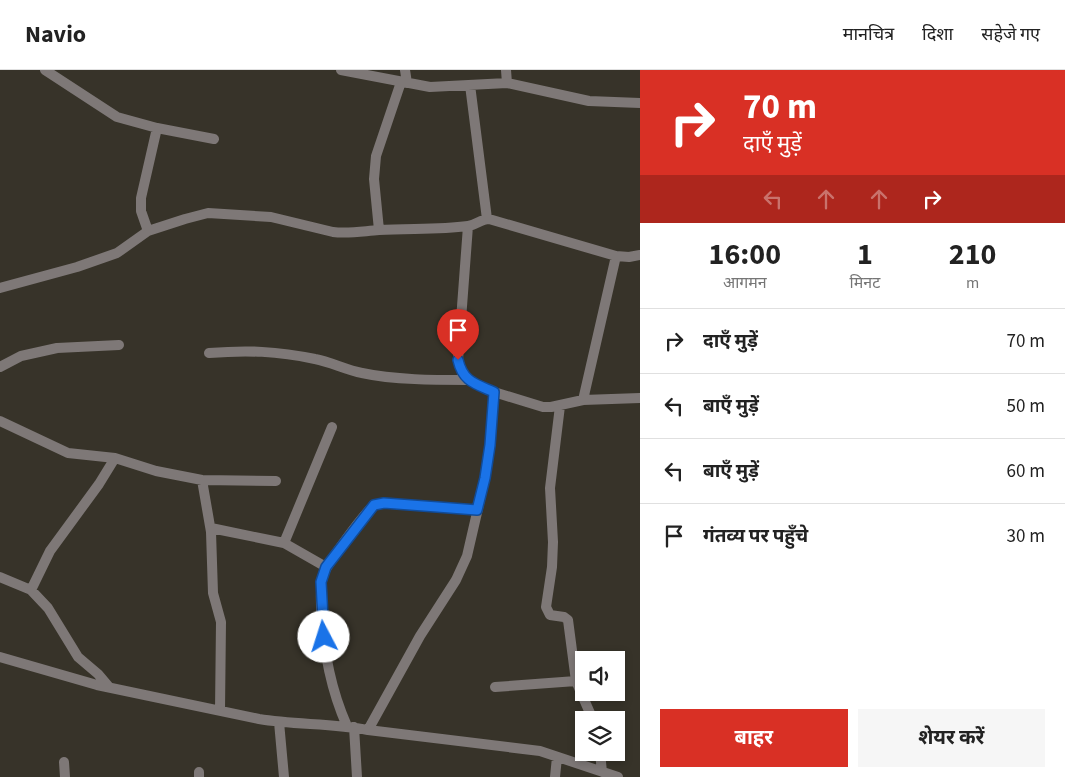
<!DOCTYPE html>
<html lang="hi">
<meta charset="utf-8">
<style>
:root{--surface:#fff;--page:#f6f6f6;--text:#222;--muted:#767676;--line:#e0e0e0;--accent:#d93025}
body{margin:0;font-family:"Source Sans 3","Noto Sans Devanagari",sans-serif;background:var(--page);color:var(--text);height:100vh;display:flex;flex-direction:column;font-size:19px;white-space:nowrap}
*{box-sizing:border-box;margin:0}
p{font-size:16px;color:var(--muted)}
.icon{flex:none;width:28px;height:28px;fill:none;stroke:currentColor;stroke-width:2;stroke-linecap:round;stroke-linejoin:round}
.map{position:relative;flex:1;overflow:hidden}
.side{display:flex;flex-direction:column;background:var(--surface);width:425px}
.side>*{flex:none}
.banner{background:#d93025;color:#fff;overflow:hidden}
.tools{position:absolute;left:575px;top:581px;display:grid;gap:10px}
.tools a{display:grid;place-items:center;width:50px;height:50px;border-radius:0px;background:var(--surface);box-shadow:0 2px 8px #0003;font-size:25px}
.pin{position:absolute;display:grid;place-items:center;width:42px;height:42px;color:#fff;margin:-51px -21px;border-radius:50% 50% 50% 0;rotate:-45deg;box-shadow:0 0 5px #0007}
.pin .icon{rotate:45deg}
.me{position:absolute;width:55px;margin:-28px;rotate:355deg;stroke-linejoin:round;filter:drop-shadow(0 0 4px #0008)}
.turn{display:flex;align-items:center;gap:18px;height:105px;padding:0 20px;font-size:22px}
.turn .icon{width:65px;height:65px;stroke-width:2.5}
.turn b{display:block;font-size:35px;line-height:42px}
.lanes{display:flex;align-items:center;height:48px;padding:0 20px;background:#0003;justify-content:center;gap:25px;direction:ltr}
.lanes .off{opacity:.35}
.eta{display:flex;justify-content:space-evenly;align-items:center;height:85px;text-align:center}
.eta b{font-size:30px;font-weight:700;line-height:35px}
.primary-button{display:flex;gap:10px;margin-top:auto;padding:10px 20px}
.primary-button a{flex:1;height:58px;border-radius:0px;background:var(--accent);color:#fff;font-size:20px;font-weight:700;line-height:58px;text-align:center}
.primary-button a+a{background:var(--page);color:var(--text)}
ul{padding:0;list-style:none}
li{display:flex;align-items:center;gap:15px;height:65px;padding:0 20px;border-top:1px solid var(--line)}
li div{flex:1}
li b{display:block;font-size:19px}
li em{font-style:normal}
header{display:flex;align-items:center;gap:30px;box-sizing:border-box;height:70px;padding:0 25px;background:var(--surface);border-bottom:1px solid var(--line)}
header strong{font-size:24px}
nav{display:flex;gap:28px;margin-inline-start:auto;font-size:18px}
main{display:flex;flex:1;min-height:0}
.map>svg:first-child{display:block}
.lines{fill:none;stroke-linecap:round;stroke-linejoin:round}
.minor{stroke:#7e7877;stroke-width:10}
.route-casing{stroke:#114b97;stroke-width:12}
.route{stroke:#1a73e8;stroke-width:9}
</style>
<header>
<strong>Navio</strong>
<nav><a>मानचित्र</a><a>दिशा</a><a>सहेजे गए</a></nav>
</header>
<main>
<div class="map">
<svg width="640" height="707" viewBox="0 0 640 707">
<rect width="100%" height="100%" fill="#373329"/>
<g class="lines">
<path class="minor" d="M45,0L117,47L157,58L214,69
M341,0L430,17L507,13L589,31L640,33
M405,0L407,13
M506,0L507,13
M470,15L487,149
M468,156L458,290L463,305L474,313L494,322L543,337H551L583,330L640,328
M379,160L374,109L376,86L401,12
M148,161L141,141V128L157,58
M0,218L77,197L117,183L148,161L185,149L208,143L271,147L333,162C349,164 364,161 379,160C409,158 438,160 468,156C476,155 481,149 489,149L616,186L629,187L640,185
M209,283C247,280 277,281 315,289C331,292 346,300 362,303C394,310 435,310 468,310
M0,297L21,286L57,278L119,275
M583,330L616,186
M560,336L550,418L553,472L552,497L546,537L550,545L564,547L568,550L576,611L593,650
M0,351L68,383L115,388L156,401L202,410L276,411
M202,410L211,462L213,523L221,552L220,640
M211,458L284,473L326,497
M284,473L332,357
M0,507L31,520L48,538L78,587L98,604L109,617
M31,520L50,481L99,414L115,388
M0,587L97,615L259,649C295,655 332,653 368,660L540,681L618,707
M495,617L576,611
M279,652L284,707
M347,656C330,618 323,578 321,537C321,527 320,516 323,506C327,493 363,445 374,435L384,433L477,440
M354,657L357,707
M368,660L420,566L456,510L467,486L485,408L490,375L494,322
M600,682L602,702
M64,692L65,707
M199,702V707
M555,707L557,687"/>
</g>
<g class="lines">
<defs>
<path id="route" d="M324,567L321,512L326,497L374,435L384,433L477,440L485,408L490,375L494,322C476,314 463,312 458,290"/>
</defs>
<use href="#route" class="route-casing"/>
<use href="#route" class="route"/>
</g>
</svg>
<div class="tools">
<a><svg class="icon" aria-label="sound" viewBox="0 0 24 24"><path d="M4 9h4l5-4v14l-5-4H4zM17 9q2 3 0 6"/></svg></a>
<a><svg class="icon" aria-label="layers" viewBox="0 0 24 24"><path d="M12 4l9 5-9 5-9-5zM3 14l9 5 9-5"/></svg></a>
</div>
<div class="pin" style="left:458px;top:290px;background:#d93025"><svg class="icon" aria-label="arrive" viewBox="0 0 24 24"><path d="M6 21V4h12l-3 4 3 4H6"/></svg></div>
<svg class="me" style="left:324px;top:567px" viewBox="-20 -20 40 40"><circle r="19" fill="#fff"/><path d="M0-13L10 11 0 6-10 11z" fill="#1a73e8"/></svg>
</div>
<section class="side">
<div class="banner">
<div class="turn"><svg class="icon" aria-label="right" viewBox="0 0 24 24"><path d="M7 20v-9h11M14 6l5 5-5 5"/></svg><div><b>70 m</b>दाएँ मुड़ें</div></div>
<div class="lanes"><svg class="icon off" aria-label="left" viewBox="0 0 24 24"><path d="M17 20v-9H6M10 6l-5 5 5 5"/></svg><svg class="icon off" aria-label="ahead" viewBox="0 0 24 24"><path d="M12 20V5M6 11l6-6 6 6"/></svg><svg class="icon off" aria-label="ahead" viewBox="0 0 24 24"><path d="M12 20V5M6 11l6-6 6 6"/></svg><svg class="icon" aria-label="right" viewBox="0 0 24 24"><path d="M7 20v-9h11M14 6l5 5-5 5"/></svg></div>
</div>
<div class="eta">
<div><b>16:00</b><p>आगमन</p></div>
<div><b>1</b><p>मिनट</p></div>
<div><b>210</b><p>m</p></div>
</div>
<ul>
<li><svg class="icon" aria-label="right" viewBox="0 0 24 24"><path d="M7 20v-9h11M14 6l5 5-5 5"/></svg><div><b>दाएँ मुड़ें</b></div><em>70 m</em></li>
<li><svg class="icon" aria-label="left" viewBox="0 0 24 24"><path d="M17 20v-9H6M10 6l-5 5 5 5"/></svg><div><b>बाएँ मुड़ें</b></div><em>50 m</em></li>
<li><svg class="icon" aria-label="left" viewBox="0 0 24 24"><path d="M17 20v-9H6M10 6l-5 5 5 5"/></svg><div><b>बाएँ मुड़ें</b></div><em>60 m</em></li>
<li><svg class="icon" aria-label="arrive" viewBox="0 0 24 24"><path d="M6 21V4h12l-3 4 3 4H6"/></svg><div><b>गंतव्य पर पहुँचे</b></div><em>30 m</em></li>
</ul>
<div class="primary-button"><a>बाहर</a><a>शेयर करें</a></div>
</section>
</main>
